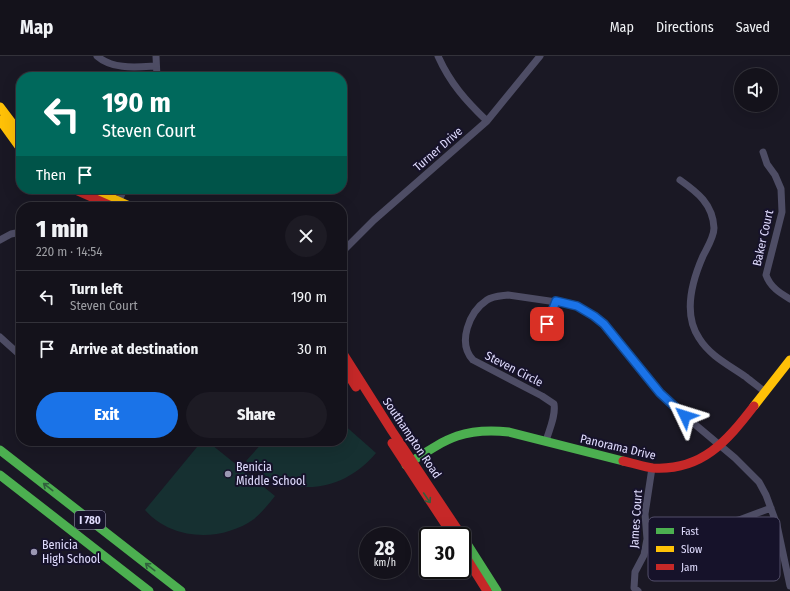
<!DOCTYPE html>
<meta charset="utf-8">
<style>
:root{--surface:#14121b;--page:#1d1b24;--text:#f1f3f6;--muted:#9d9ea3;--line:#33323a;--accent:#1a73e8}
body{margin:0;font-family:"Fira Sans Condensed",sans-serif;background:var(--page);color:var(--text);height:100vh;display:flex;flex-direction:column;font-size:15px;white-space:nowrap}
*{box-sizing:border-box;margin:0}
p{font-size:13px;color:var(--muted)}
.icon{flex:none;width:22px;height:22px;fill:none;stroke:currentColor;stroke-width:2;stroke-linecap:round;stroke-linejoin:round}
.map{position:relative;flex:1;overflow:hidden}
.panel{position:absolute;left:16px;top:146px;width:331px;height:244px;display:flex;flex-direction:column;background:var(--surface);border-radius:16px;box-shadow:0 4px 16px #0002,0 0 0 1px var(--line)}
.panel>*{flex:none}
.banner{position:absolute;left:16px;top:16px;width:331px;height:122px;border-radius:16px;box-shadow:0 4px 16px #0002,0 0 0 1px var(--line);background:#00695c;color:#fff;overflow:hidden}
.fabs{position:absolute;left:734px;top:12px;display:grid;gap:8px}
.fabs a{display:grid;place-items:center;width:44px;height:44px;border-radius:50%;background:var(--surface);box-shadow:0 4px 16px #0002,0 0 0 1px var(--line);font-size:20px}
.speed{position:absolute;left:359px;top:471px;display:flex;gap:8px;font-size:20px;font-weight:700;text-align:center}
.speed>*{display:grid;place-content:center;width:52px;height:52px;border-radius:50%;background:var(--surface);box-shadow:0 4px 16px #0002,0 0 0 1px var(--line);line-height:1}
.speed small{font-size:10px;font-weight:400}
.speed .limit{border:2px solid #111;border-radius:6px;background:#fff;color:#111}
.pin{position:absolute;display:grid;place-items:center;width:34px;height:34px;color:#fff;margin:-17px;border-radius:8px;box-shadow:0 2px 6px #0006}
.me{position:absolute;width:44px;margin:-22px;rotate:311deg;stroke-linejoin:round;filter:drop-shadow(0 0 3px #0008)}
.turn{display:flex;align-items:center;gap:14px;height:84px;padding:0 20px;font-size:18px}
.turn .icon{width:52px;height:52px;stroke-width:2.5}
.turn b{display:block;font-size:28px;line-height:34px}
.then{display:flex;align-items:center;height:38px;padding:0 20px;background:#0003;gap:8px;font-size:15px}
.round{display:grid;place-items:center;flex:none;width:42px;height:42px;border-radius:21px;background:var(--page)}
.overview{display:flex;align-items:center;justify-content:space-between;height:68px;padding:0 20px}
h1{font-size:24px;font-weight:800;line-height:30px}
.primary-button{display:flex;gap:8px;margin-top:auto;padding:8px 20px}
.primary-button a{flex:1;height:46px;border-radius:24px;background:var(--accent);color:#fff;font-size:16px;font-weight:800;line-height:46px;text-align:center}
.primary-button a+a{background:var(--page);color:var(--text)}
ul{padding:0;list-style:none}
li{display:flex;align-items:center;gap:12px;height:52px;padding:0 20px;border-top:1px solid var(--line)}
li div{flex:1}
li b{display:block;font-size:15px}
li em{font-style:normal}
header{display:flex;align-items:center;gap:24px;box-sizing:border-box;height:56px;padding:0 20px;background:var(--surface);border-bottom:1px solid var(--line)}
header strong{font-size:19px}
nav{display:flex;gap:22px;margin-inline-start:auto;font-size:14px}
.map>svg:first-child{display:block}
.park{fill:#163031}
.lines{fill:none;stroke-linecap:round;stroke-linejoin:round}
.street{stroke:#4e4d65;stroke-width:7}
.fast{stroke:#4caf50;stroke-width:9}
.slow{stroke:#ffc107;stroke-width:9}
.jam{stroke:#c62828;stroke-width:9}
.oneway{stroke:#31603d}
.route-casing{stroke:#114b97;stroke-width:10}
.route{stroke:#1a73e8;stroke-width:7}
.poi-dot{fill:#9b97b2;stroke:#16122a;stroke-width:1.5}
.labels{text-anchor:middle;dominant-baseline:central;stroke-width:4;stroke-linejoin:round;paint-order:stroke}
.shield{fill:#16122a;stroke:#a39fbe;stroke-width:1}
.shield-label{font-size:11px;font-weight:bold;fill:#e0dcfe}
.street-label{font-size:12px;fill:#e0dcfe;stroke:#16122a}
.poi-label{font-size:12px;fill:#e0dcfe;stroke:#16122a;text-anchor:start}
.key{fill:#16122a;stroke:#534f6a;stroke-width:1}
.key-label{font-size:11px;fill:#e0dcfe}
</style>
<header>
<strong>Map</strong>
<nav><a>Map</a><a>Directions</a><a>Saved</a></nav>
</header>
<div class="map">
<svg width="790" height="535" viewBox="0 0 790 535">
<rect width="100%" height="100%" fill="#1a1824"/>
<path class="park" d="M342,367L376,397C350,428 312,440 274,424C264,420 255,412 246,405L264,385H342Z
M212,389L275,440C269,448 262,456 254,463C222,486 172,485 145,454L197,391Z"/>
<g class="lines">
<path class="street" d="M97,0C113,14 137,11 156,10
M156,0L157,21
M438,0C450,27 466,45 487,65
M763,96L767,108L775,119L781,133L782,156L766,219C770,231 780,237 790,243
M680,124C697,136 713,148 714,172C714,181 707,192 703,200C692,225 683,258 699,282C710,300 729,309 746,321C752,326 759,331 765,336
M117,149L124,133
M0,184L11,178L21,176
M342,196L374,164L487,65L540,0
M543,279L555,245
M0,281L21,300
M546,385C549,374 556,360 554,348L542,340L473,304C457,287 469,256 487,244C493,240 501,240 508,239L577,249L594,260L604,268L660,337L673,350L735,402L759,426L766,439L777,469L790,530
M704,468L725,467L739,464L771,452
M638,535L634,532L635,516L644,499L647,483L645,458L652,412"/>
<path class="fast" d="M0,394L181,535
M406,409C445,384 461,371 509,376L623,405
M0,419L149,535
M462,480L497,535"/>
<path class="slow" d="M0,51L21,79
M0,64L21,93
M91,133L132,151
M754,350L790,304"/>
<path class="jam" d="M73,133L114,151
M342,296L392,375L462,480
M342,309L356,331
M392,387L453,480
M623,405C633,407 644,411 653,412C702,415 727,385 754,350
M462,495L487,535"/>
</g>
<defs><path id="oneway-shaft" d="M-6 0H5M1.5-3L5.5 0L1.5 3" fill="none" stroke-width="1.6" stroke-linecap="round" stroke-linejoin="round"/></defs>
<g class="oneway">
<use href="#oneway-shaft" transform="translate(48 431) rotate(-142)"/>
<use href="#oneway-shaft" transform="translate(427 442) rotate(56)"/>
<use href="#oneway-shaft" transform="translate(150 511) rotate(-142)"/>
</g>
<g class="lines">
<defs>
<path id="route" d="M547,268L556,245L577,250L594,260L604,268L660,337L685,360"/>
</defs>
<use href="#route" class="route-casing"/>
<use href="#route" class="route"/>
</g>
<g class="poi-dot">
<circle cx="228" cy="418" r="4"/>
<circle cx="34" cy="496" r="4"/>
</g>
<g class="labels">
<rect class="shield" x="75" y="455" width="30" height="18" rx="3"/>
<g class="shield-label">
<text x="90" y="464">I 780</text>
</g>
<g class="street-label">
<text transform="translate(438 93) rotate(-41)">Turner Drive</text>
<text transform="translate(763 182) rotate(-77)">Baker Court</text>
<text transform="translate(514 313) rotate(27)">Steven Circle</text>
<text transform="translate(412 382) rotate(56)">Southampton Road</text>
<text transform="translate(618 391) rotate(13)">Panorama Drive</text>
<text transform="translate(636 463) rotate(-86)">James Court</text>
</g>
<g class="poi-label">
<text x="236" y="411">Benicia<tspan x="236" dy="14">Middle School</tspan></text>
<text x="42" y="489">Benicia<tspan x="42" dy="14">High School</tspan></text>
</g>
</g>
<rect x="648" y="461" width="132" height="64" rx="6" class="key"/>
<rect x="656" y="472" width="18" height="6" fill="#4caf50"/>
<rect x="656" y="490" width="18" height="6" fill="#ffc107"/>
<rect x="656" y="508" width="18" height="6" fill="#c62828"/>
<g class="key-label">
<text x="681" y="479">Fast</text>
<text x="681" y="497">Slow</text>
<text x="681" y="515">Jam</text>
</g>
</svg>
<div class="fabs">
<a><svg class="icon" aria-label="sound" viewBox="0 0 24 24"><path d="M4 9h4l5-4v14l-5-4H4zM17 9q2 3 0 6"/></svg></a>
</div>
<div class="speed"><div>28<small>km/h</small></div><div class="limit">30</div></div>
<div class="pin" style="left:547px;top:268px;background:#d93025"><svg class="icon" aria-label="arrive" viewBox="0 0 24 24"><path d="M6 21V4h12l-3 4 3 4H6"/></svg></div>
<svg class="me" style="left:685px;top:360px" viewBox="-20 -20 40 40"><path d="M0-17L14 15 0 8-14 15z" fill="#1a73e8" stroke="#fff" stroke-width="4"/></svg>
<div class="banner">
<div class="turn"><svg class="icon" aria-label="left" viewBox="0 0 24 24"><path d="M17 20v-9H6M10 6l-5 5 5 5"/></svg><div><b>190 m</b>Steven Court</div></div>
<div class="then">Then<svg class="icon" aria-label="arrive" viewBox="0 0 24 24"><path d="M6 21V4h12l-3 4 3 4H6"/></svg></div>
</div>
<section class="panel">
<div class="overview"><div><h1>1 min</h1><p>220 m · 14:54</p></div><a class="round"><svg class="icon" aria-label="close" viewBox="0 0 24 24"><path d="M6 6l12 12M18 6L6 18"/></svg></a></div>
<ul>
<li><svg class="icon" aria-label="left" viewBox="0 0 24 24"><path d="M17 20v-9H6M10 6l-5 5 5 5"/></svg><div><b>Turn left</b><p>Steven Court</p></div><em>190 m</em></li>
<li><svg class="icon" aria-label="arrive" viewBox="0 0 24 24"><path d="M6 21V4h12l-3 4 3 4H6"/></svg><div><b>Arrive at destination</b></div><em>30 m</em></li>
</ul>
<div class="primary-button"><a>Exit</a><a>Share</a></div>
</section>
</div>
